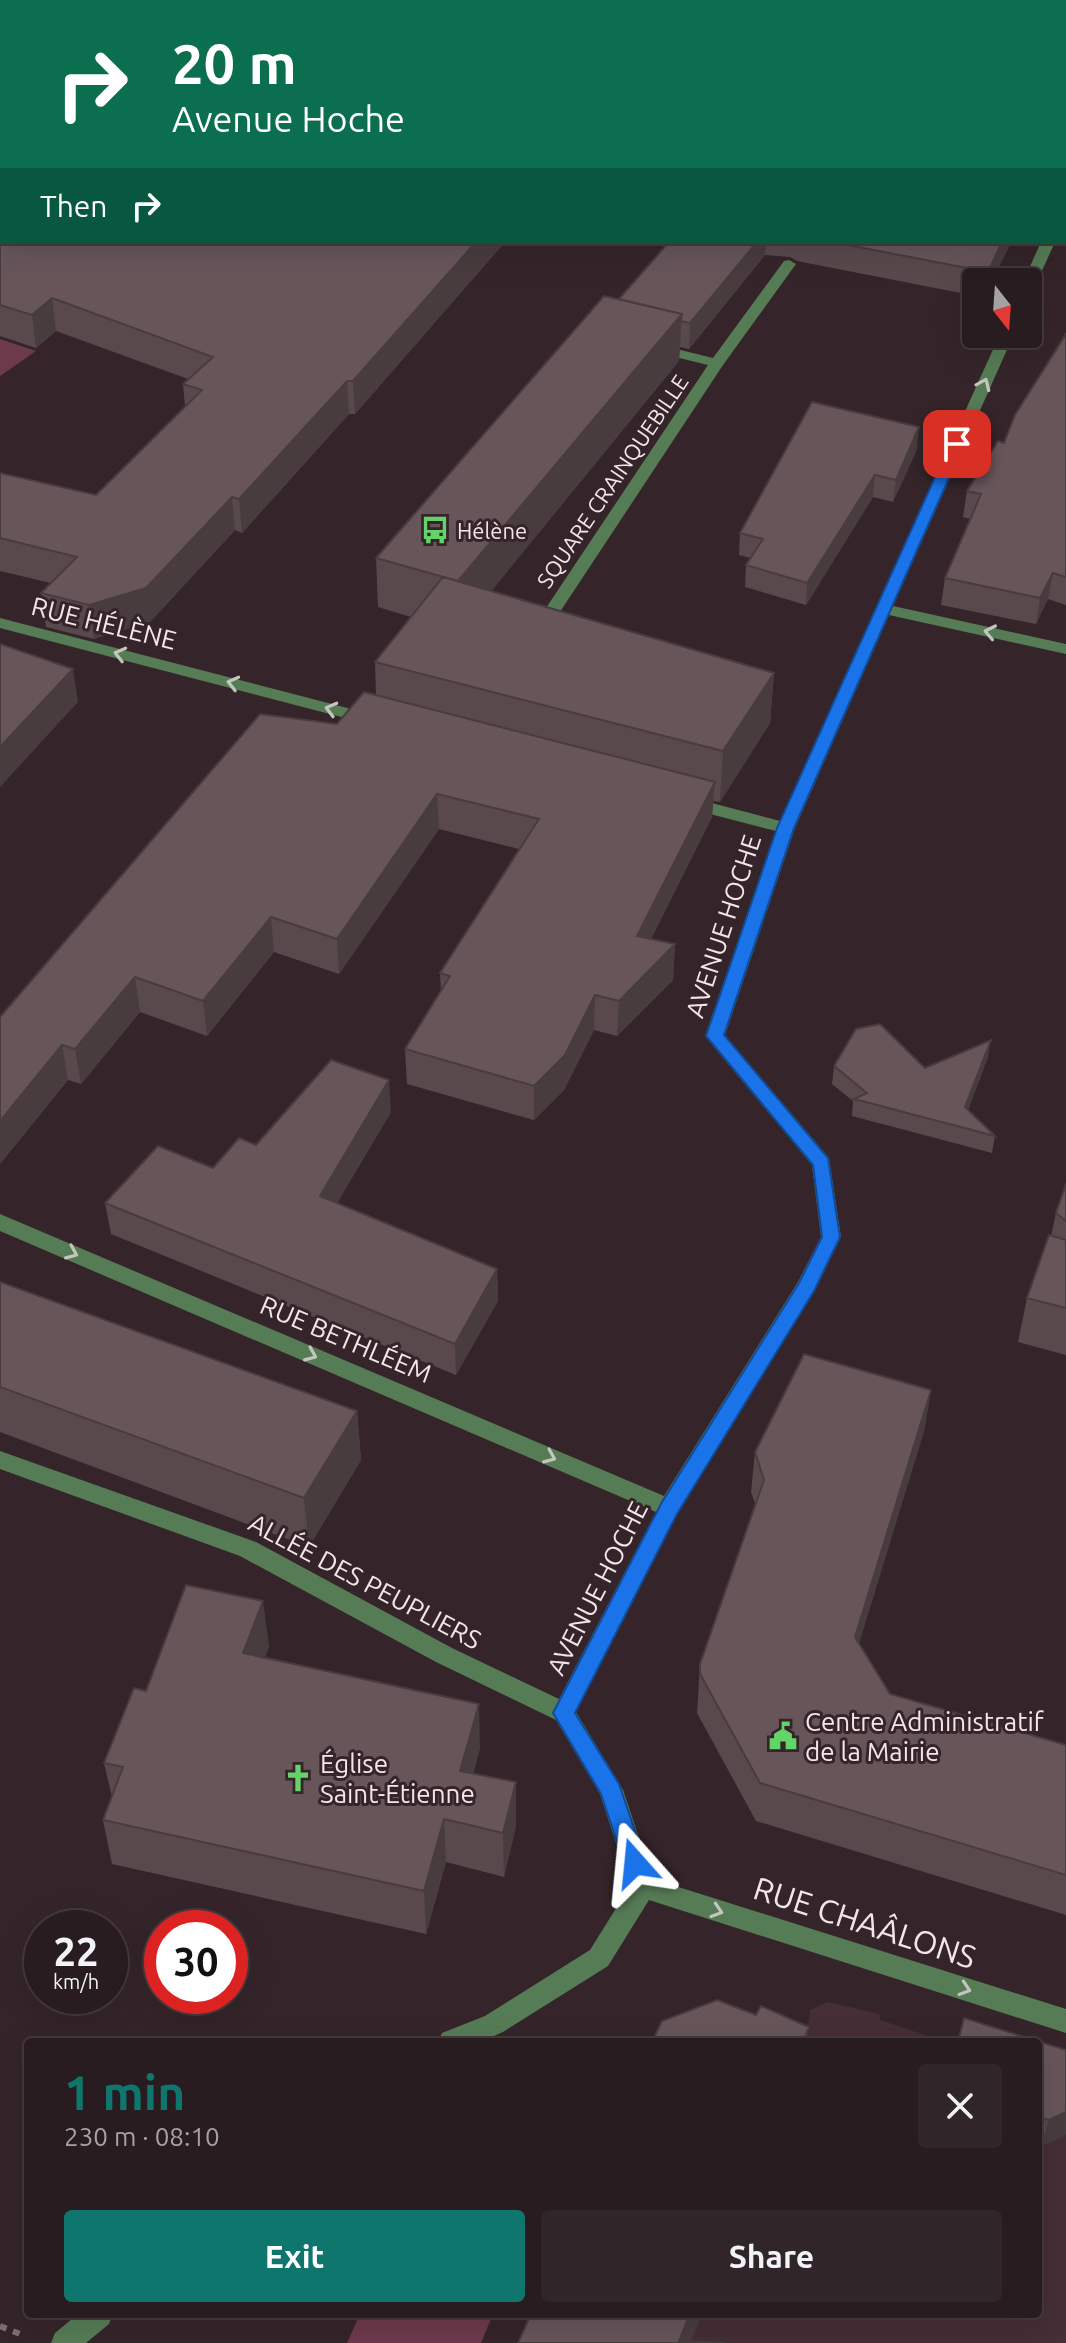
<!DOCTYPE html>
<meta charset="utf-8">
<style>
:root{--surface:#281c20;--page:#302529;--text:#f1f3f6;--muted:#a5a1a5;--line:#443a3e;--accent:#0f766e}
body{margin:0;font-family:Ubuntu,sans-serif;background:var(--page);color:var(--text);height:100vh;display:flex;flex-direction:column;font-size:30px;white-space:nowrap}
*{box-sizing:border-box;margin:0}
p{font-size:26px;color:var(--muted)}
.icon{flex:none;width:44px;height:44px;fill:none;stroke:currentColor;stroke-width:2;stroke-linecap:round;stroke-linejoin:round}
.map{position:relative;flex:1;overflow:hidden}
.side{position:absolute;left:24px;top:2038px;width:1018px;height:280px;display:flex;flex-direction:column;background:var(--surface);border-radius:8px;box-shadow:0 8px 32px #0002,0 0 0 2px var(--line)}
.side>*{flex:none}
.hud{position:absolute;left:0px;top:0px;width:1066px;height:244px;box-shadow:0 8px 32px #0002,0 0 0 2px var(--line);background:#0b6e4f;color:#fff;overflow:hidden}
.needle{width:52px;rotate:163deg}
.buttons{position:absolute;left:962px;top:268px;display:grid;gap:16px}
.buttons a{display:grid;place-items:center;width:80px;height:80px;border-radius:8px;background:var(--surface);box-shadow:0 8px 32px #0002,0 0 0 2px var(--line);font-size:40px}
.speed{position:absolute;left:24px;top:1910px;display:flex;gap:16px;font-size:40px;font-weight:700;text-align:center}
.speed>*{display:grid;place-content:center;width:104px;height:104px;border-radius:50%;background:var(--surface);box-shadow:0 8px 32px #0002,0 0 0 2px var(--line);line-height:1}
.speed small{font-size:20px;font-weight:400}
.speed .limit{border:12px solid #d22;background:#fff;color:#111}
.pin{position:absolute;display:grid;place-items:center;width:68px;height:68px;color:#fff;margin:-34px;border-radius:16px;box-shadow:0 4px 12px #0006}
.me{position:absolute;width:88px;margin:-44px;rotate:342deg;stroke-linejoin:round;filter:drop-shadow(0 0 6px #0008)}
.turn{display:flex;align-items:center;gap:28px;height:168px;padding:0 40px;font-size:36px}
.turn .icon{width:104px;height:104px;stroke-width:2.5}
.turn b{display:block;font-size:56px;line-height:68px}
.then{display:flex;align-items:center;height:76px;padding:0 40px;background:#0003;gap:16px;font-size:30px}
.round{display:grid;place-items:center;flex:none;width:84px;height:84px;border-radius:8px;background:var(--page)}
.headline{display:flex;align-items:center;justify-content:space-between;height:136px;padding:0 40px}
h1{font-size:48px;font-weight:700;line-height:60px;color:var(--accent)}
.cta{display:flex;gap:16px;margin-top:auto;padding:16px 40px}
.cta a{flex:1;height:92px;border-radius:8px;background:var(--accent);color:#fff;font-size:32px;font-weight:700;line-height:92px;text-align:center}
.cta a+a{background:var(--page);color:var(--text)}
.map>svg:first-child{display:block}
.built{fill:#452e35}
.green{fill:#6d3a4c}
.lines{fill:none;stroke-linecap:round;stroke-linejoin:round}
.path{stroke:#7b6d71;stroke-width:6;stroke-dasharray:7 7;stroke-linecap:butt}
.minor{fill:#567c56;fill-rule:evenodd}
.wall{fill:#59494d}
.shaded-wall{fill:#483c3f}
.building{fill:#67555a;stroke:#483c3f;stroke-width:2}
.oneway{stroke:#c3c6bd}
.route{fill:#1a73e8;stroke:#114b97;stroke-width:2}
.labels{text-anchor:middle;dominant-baseline:central;stroke-width:6;stroke-linejoin:round;paint-order:stroke}
.far-street-label{font-size:22px;fill:#f2e6e9;stroke:#35252a}
.far-poi-label{font-size:22px;fill:#f2e6e9;stroke:#35252a;text-anchor:start}
.street-label{font-size:26px;fill:#f2e6e9;stroke:#35252a}
.poi-label{font-size:26px;fill:#f2e6e9;stroke:#35252a;text-anchor:start}
.near-street-label{font-size:32px;fill:#f2e6e9;stroke:#35252a}
</style>
<div class="map">
<svg width="1066" height="2343" viewBox="0 0 1066 2343">
<rect width="100%" height="100%" fill="#35252a"/>
<path class="built" d="M828,2002L879,2014L880,2020L946,2042H806L810,2010Z
M1038,2071L1066,2080V2343H535L548,2314H1038Z"/>
<path class="green" d="M0,0H445L2,2L0,152Z
M0,339L36,351L0,376Z
M360,2314H493L481,2343H347Z"/>
<g class="lines">
<path class="path" d="M0,2326L20,2334"/>
<path class="minor" d="M0,161H2L0,170Z
M1064,198H1066L1064,210Z
M1041,242H1055L1035,286L1028,290V282H1023Z
M789,260L796,264L723,365L550,627H538L536,623L708,365L651,351L649,348L656,344L713,358L784,261Z
M1000,334H1014L893,606L1066,644V654L889,615L795,828L725,1035L829,1158L841,1237L814,1292L677,1514L576,1712L623,1790L653,1879L1066,2009V2033L649,1900L608,1966L503,2032L480,2042H438L442,2033L485,2016L590,1950L630,1886L600,1794L556,1720L436,1662L240,1556L0,1469V1451L256,1542L452,1648L559,1699L656,1512L0,1231V1214L664,1496L798,1282L821,1237L812,1165L705,1036L776,831L683,807L680,803L689,797L780,821Z
M0,618L378,716L381,720L372,725L0,628Z
M78,2314H113L109,2324L86,2343H51L55,2333Z"/>
</g>
<path class="wall" d="M0,191L2,242H505L355,414H349L242,533L235,530L150,622L94,639L46,627L41,593L51,583L0,571V473L96,495L185,406L183,384L188,379L56,331L36,348L0,336Z
M669,242H1011L992,282H976V296L797,261L790,257L765,255L689,349L680,347L679,361L491,591L774,673L770,723L720,802L713,801L712,817L651,939L675,944L673,980L617,1036L594,1030L564,1090L534,1120L407,1084L405,1049L441,991L440,973L519,849L439,829L339,974L274,952L207,1036L140,1012L81,1084L68,1080L0,1164V1017L337,724L376,695L375,662L411,617L378,607L376,558L619,299Z
M1066,334V605L1048,599L1036,624L941,605L945,578L970,519L963,517L967,491L1004,443Z
M917,449L893,502L873,497L806,605L745,587L746,565L751,558L739,555L740,533Z
M988,1057L968,1110L995,1136L992,1153L852,1116L853,1101L832,1084L834,1066L925,1068Z
M391,1112L337,1203L497,1269L498,1301L456,1375L111,1234L105,1203L213,1168L256,1145Z
M1066,1184V1355L1018,1342L1027,1298L1051,1236L1056,1213Z
M0,1282L357,1411L361,1460L309,1547L0,1432Z
M931,1390L924,1431L859,1643L890,1694L1066,1745V1915L756,1821L697,1713L700,1664L756,1506L751,1492L755,1452Z
M269,1646L265,1657L480,1748L473,1774L516,1782V1826L504,1877L446,1862L426,1934L112,1864L103,1820L112,1797L104,1763L146,1691Z
M1038,2042L1066,2050V2135L1041,2146L1038,2145Z"/>
<path class="shaded-wall" d="M1066,171V195H1064V187Z
M476,242H505L355,414L353,381Z
M757,242H766L765,255L689,349L690,323Z
M1002,242H1011L992,282H987L988,272Z
M52,298L56,331L36,348L32,315Z
M682,314L679,361L459,631L457,582Z
M347,381L349,414L242,533L239,499Z
M919,427L917,449L893,502L896,480Z
M875,475L873,497L806,605L807,583Z
M232,497L235,530L150,622L94,639L89,605Z
M1053,573L1048,599L1036,624L1040,598Z
M73,669L78,702L0,787V747Z
M774,673L770,723L720,802L723,751Z
M715,782L712,817L635,971L637,936Z
M437,794L439,829L339,974L337,939Z
M271,917L274,952L207,1036L203,1001Z
M675,944L673,980L617,1036L619,1001Z
M135,977L140,1012L81,1084L75,1049Z
M595,995L594,1030L564,1090L534,1120V1086Z
M991,1040L988,1057L962,1124L965,1107Z
M62,1045L68,1080L0,1164V1121Z
M389,1080L391,1112L322,1227L320,1196Z
M497,1269L498,1301L456,1375L455,1344Z
M931,1390L924,1431L849,1676L855,1637Z
M357,1411L361,1460L309,1547L304,1498Z
M263,1601L269,1646L249,1698L243,1653Z
M479,1704L480,1748L461,1815L460,1771Z
M516,1782V1826L504,1877L503,1833Z
M444,1819L446,1862L426,1934L424,1891Z
M809,2027L807,2042H803Z
M1066,2112V2135L1041,2146L1049,2120Z
M690,2314H702L690,2343H679Z"/>
<path class="building" d="M901,0H912L924,2H900Z
M952,0H1066V171L1065,182L1064,2H950Z
M2,190V242H476L353,381H347L239,499L232,497L146,588L89,605L41,593L77,557L0,538V473L96,495L202,390L183,384L213,357L52,298L32,315L0,305V191Z
M669,242H757L690,323L681,321L682,314L619,299Z
M832,242H1002L988,272Z
M604,296L682,314L458,581L376,558Z
M1066,334V577L1053,573L1040,598L945,578L981,494L967,491L998,441L1004,443L1015,415Z
M812,402L919,427L896,480L875,475L807,583L746,565L763,539L740,533Z
M443,577L774,673L723,751L375,662Z
M0,644L73,669L0,747Z
M364,692L715,782L637,936L675,944L619,1001L595,995L565,1055L534,1086L405,1049L450,976L440,973L539,819L437,794L337,939L271,917L203,1001L135,977L75,1049L62,1045L0,1121V1017L260,714L337,724Z
M880,1024L925,1068L991,1040L965,1107L995,1136L854,1099L867,1093L834,1066L856,1029Z
M331,1060L389,1080L320,1196L497,1269L455,1344L105,1203L158,1146L213,1168L239,1138L256,1145Z
M1066,1184V1221L1056,1213Z
M1049,1235L1066,1240V1308L1027,1298Z
M0,1282L357,1411L304,1498L0,1387Z
M804,1354L931,1390L855,1637L890,1694L1066,1745V1875L760,1783L700,1674V1664L764,1480L755,1452Z
M186,1585L263,1601L243,1653L479,1704L460,1771L516,1782L503,1833L444,1819L424,1891L103,1820L123,1767L104,1763L134,1688L146,1691Z
M717,2000L756,2015L761,2006L809,2027L803,2042H652L662,2021Z
M964,2018L1066,2050V2112L1049,2120L1038,2117V2042H958Z
M531,2314H690L679,2341L725,2343H518Z"/>
<defs><path id="oneway-chevron" d="M-2-3.5L2.5 0L-2 3.5" fill="none" stroke-width="1.6" stroke-linecap="round" stroke-linejoin="round" transform="scale(2)"/></defs>
<g class="oneway">
<use href="#oneway-chevron" transform="translate(984 384) rotate(-66)"/>
<use href="#oneway-chevron" transform="translate(990 632) rotate(-168)"/>
<use href="#oneway-chevron" transform="translate(120 654) rotate(-166)"/>
<use href="#oneway-chevron" transform="translate(233 683) rotate(-166)"/>
<use href="#oneway-chevron" transform="translate(331 709) rotate(-165)"/>
<use href="#oneway-chevron" transform="translate(72 1253) rotate(23)"/>
<use href="#oneway-chevron" transform="translate(311 1355) rotate(23)"/>
<use href="#oneway-chevron" transform="translate(550 1457) rotate(23)"/>
<use href="#oneway-chevron" transform="translate(717 1911) rotate(18)"/>
<use href="#oneway-chevron" transform="translate(965 1989) rotate(18)"/>
</g>
<path class="route" d="M957,440L964,444L794,828L724,1035L828,1158L840,1237L814,1291L677,1514L575,1713L619,1784L646,1863L643,1870L635,1873L627,1870L624,1863L601,1794L553,1713L662,1502L799,1283L822,1237L813,1165L706,1036L777,828L950,444Z"/>
<defs>
<symbol id="bus-bare" viewBox="-9 -9 18 18"><path d="M-5-6H5V4H4V6H2V4H-2V6H-4V4H-5ZM-3.5-4V0h7V-4ZM-3.5 1.2v1.5H-2V1.2ZM2 1.2v1.5H3.5V1.2Z" fill="#63d468" stroke="#35252a" stroke-width="2.5" paint-order="stroke"/></symbol>
<symbol id="civic-bare" viewBox="-9 -9 18 18"><path d="M-.6-6.5H3V-4.5H.6V-3L4-1V1h2V6H-6V1h2V-1L-.6-3ZM-1.2 2.5V6h2.4V2.5Z" fill="#63d468" stroke="#35252a" stroke-width="2.5" paint-order="stroke"/></symbol>
<symbol id="church-bare" viewBox="-9 -9 18 18"><path d="M-1.2-6h2.4v3.5h3.3v2.4h-3.3V6h-2.4V-.1h-3.3v-2.4h3.3Z" fill="#63d468" stroke="#35252a" stroke-width="2.5" paint-order="stroke"/></symbol>
</defs>
<g fill-rule="evenodd">
<use href="#bus-bare" x="415" y="510" width="40" height="40"/>
<use href="#civic-bare" x="763" y="1716" width="40" height="40"/>
<use href="#church-bare" x="278" y="1758" width="40" height="40"/>
</g>
<g class="labels">
<g class="far-street-label">
<text transform="translate(612 481) rotate(-56)">SQUARE CRAINQUEBILLE</text>
</g>
<g class="far-poi-label">
<text x="457" y="530">Hélène</text>
</g>
<g class="street-label">
<text transform="translate(104 623) rotate(14)">RUE HÉLÈNE</text>
<text transform="translate(723 926) rotate(-72)">AVENUE HOCHE</text>
<text transform="translate(346 1339) rotate(23)">RUE BETHLÉEM</text>
<text transform="translate(365 1581) rotate(28)">ALLÉE DES PEUPLIERS</text>
<text transform="translate(597 1588) rotate(-63)">AVENUE HOCHE</text>
</g>
<g class="poi-label">
<text x="805" y="1721">Centre Administratif<tspan x="805" dy="30">de la Mairie</tspan></text>
<text x="320" y="1763">Église<tspan x="320" dy="30">Saint-Étienne</tspan></text>
</g>
<g class="near-street-label">
<text transform="translate(865 1922) rotate(18)">RUE CHAÂLONS</text>
</g>
</g>
</svg>
<div class="buttons">
<a><svg class="needle" viewBox="-14 -14 28 28"><path d="M0-13l5 13h-10z" fill="#e53935"/><path d="M0 13l5-13h-10z" fill="#a5a1a5"/></svg></a>
</div>
<div class="speed"><div>22<small>km/h</small></div><div class="limit">30</div></div>
<div class="pin" style="left:957px;top:444px;background:#d93025"><svg class="icon" aria-label="arrive" viewBox="0 0 24 24"><path d="M6 21V4h12l-3 4 3 4H6"/></svg></div>
<svg class="me" style="left:635px;top:1863px" viewBox="-20 -20 40 40"><path d="M0-17L14 15 0 8-14 15z" fill="#1a73e8" stroke="#fff" stroke-width="4"/></svg>
<div class="hud">
<div class="turn"><svg class="icon" aria-label="right" viewBox="0 0 24 24"><path d="M7 20v-9h11M14 6l5 5-5 5"/></svg><div><b>20 m</b>Avenue Hoche</div></div>
<div class="then">Then<svg class="icon" aria-label="right" viewBox="0 0 24 24"><path d="M7 20v-9h11M14 6l5 5-5 5"/></svg></div>
</div>
<section class="side">
<div class="headline"><div><h1>1 min</h1><p>230 m · 08:10</p></div><a class="round"><svg class="icon" aria-label="close" viewBox="0 0 24 24"><path d="M6 6l12 12M18 6L6 18"/></svg></a></div>
<div class="cta"><a>Exit</a><a>Share</a></div>
</section>
</div>
